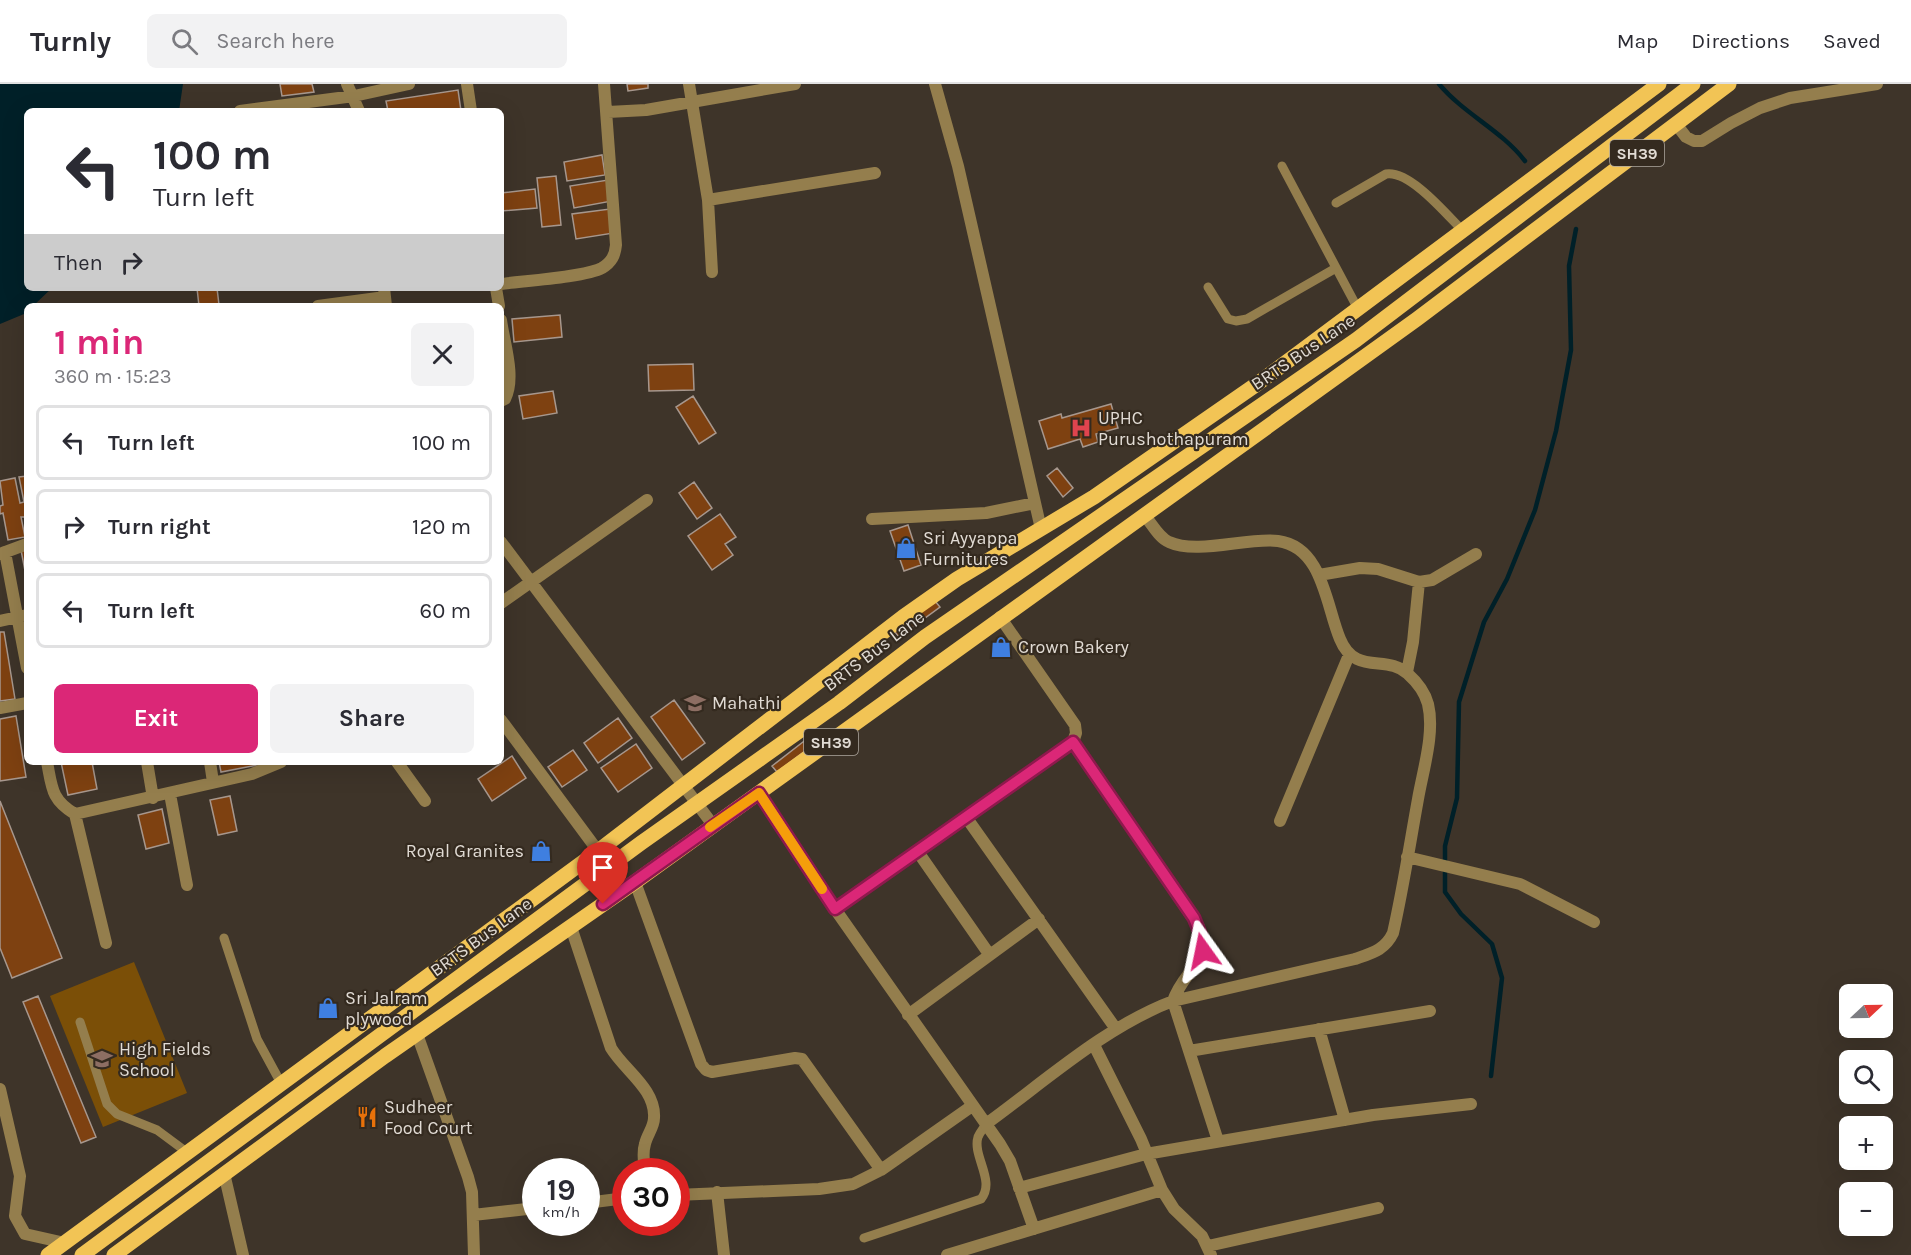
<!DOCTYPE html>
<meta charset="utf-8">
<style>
:root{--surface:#fff;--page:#f2f2f3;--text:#2b2b33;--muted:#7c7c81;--line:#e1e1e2;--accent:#db2777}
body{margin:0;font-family:Karla,sans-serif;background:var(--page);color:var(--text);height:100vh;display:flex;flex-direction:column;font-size:22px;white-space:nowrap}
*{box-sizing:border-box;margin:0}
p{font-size:20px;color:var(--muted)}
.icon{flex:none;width:33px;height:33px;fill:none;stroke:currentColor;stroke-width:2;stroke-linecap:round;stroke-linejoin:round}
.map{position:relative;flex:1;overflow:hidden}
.drawer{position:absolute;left:24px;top:219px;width:480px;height:462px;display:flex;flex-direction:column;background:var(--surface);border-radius:9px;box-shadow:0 6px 24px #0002}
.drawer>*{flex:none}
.guide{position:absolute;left:24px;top:24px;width:480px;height:183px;border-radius:9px;box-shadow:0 6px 24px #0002;background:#fff;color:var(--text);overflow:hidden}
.needle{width:39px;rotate:68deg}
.buttons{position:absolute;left:1839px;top:900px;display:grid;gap:12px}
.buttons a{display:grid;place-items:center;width:54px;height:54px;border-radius:9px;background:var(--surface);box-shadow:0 6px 24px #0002;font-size:30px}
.speed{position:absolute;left:522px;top:1074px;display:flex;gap:12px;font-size:30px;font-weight:700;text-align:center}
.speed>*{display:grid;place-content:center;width:78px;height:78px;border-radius:50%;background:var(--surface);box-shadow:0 6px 24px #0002;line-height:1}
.speed small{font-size:15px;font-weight:400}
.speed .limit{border:9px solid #d22;background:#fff;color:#111}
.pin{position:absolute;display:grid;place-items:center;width:51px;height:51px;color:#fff;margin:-62px -26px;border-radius:50% 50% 50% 0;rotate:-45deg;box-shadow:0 0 6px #0007}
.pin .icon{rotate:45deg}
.me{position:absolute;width:66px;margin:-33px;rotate:348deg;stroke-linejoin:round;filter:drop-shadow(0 0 4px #0008)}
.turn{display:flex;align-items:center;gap:21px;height:126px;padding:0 30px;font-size:27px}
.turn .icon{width:78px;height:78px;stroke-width:2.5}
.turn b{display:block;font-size:42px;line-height:51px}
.then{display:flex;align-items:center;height:57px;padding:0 30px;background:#0003;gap:12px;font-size:22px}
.round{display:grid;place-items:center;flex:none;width:63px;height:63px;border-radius:9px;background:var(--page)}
.overview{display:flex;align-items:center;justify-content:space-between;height:102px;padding:0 30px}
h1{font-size:36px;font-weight:700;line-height:45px;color:var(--accent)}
.button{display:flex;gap:12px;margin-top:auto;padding:12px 30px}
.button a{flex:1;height:69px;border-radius:9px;background:var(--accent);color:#fff;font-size:24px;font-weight:700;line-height:69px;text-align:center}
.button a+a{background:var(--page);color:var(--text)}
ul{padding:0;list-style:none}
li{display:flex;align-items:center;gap:18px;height:75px;margin:0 12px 9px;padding:0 18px;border:3px solid var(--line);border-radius:9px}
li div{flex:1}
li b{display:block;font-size:22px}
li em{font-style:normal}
header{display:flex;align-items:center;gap:36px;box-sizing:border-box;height:84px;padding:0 30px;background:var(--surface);border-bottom:2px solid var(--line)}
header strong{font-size:28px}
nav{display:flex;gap:33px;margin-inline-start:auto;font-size:21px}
.search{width:420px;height:54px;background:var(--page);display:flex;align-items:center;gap:15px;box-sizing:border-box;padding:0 21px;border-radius:9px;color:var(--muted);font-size:22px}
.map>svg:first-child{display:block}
.green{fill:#7b4f07}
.water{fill:#002028}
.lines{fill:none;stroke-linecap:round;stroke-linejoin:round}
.stream{stroke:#002028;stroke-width:4.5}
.building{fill:#7e4111;stroke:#a7978d;stroke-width:1.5}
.service{stroke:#947e4d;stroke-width:9}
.minor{stroke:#947e4d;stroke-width:12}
.primary{stroke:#f2c455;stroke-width:15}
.route-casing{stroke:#8e194d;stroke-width:15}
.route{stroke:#db2777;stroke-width:10}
.slow{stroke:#f59e0b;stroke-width:10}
.labels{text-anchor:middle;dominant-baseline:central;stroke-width:4.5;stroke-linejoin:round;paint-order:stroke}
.shield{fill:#342a1f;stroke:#ada69e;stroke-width:1.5}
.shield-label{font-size:16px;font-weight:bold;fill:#e1dbd4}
.street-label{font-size:18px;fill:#e1dbd4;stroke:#342a1f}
.poi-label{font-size:18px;fill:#e1dbd4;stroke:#342a1f;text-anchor:start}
</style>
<header>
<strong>Turnly</strong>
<div class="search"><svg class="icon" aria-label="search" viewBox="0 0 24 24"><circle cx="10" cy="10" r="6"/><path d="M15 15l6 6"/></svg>Search here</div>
<nav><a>Map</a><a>Directions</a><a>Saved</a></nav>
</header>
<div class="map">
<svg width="1911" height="1171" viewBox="0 0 1911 1171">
<rect width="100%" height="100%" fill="#3e3429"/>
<path class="green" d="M134,878L187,1009L103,1043L50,912Z"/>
<path class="water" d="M0,0H183L179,27H27V204H52L33,222H27V227L24,230L0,240Z"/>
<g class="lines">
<path class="stream" d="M1439,0C1464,30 1501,46 1525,77
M1491,992L1502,894L1492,860L1461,830L1445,808V762L1457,714L1459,618L1484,538L1507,495L1535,426L1556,347L1571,266L1569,182L1576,145"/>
</g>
<path class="building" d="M280,0H312L314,8L282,12Z
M627,0H648V4L628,7Z
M458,6L461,27H388L386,17Z
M602,71L605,91L567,97L564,78Z
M556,92L561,141L542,143L537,94Z
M608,96L612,117L574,124L570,102Z
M535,105L537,124L501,127V109Z
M610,125L614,149L576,155L572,130Z
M197,204H217L219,221L199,222Z
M560,231L562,253L514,258L512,235Z
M693,280L694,306L649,307L648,281Z
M553,307L557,329L523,335L519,312Z
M693,312L716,349L699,360L676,323Z
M1111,320L1118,344L1096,350L1098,358L1083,363L1080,355L1048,365L1039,337L1061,330L1062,334Z
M1057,384L1073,404L1063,413L1047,392Z
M27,392V441L26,433H21L25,453L8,456L3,429L0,430V422L3,421L0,397L15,394L20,419L24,418L19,393Z
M694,398L712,424L697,435L679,409Z
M720,430L736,453L725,460L733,471L712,486L688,452Z
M908,441L921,481L904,487L890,447Z
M27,465V497L21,466Z
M935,517L940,523L899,553L894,547Z
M0,548H4L15,615L0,617Z
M674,616L705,659L682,676L651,633Z
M16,632L26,693L0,697V635Z
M618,634L632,654L598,679L584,659Z
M812,651L817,658L777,688L772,682Z
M636,660L652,684L618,708L601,684Z
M573,666L587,686L562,703L548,683Z
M512,672L526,694L492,717L478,695Z
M61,678H92L97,705L68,711Z
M219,678H262V680L221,688Z
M230,712L237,747L218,751L210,716Z
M0,717L62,874L12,894L0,864Z
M162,725L169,759L146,765L138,731Z
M38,912L96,1053L81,1059L23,918Z"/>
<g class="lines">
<path class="service" d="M1282,82L1358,225
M1336,119L1386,90C1410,86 1447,131 1463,147
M1208,203L1228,235L1236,237L1247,235L1336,184
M224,854L257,955L282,1001
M80,938L107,1020L117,1030L157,1046L188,1069
M864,1154L981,1115C996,1097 972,1072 978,1053C980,1048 984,1044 986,1040"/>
<path class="minor" d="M347,0L359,27
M467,0L471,27
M689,0L708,116L875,89
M935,0L958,82L1041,445
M240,27L354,12L409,0
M608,28L646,26L795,0
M1676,40L1686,53L1694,57H1702L1731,39L1760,24L1790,14L1877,0
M708,116L712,188
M501,200C523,197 586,193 602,184C612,178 615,171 616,161L604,0
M384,204L386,222
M496,204L499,222
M318,222L385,213
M501,236C504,259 516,293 505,315L501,317
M872,435L986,429L1035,419
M501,458L713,741
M5,468L27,584
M0,470L27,460
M1319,491L1360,484L1378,485L1419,498L1432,496L1476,470
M501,519L647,416
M0,537L27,531
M1407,588L1413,558L1419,498
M0,624L27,619
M501,636L598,767
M1073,658L1199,843C1210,881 1184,885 1173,917L1218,1057
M47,678C52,703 51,716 75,730L252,690L281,678
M147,678L153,714
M210,678L213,698
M397,678L425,717
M759,709L835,825L1000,1060L1010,1077L1034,1145
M170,710L187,801
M75,730L106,859
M966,733L1116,945
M1280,737L1349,571
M918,768L989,870
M1407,773L1520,800L1594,838
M635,798L701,980L706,986L712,988L795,974L802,975L881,1086
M835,825L1073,658L1076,649L1075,641L1000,533
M571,843L611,964C624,986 656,1005 654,1034C654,1043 647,1051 645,1060C642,1069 644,1078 645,1088
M908,931L1039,835
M1319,945L1345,1036
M417,950L468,1093L472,1108L474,1171
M1094,961L1141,1055L1162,1106L1174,1125L1202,1152L1211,1171
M1189,967L1430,927
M0,1005L20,1092L15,1132L25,1150L65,1159
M986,1040C1044,998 1106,942 1173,917L1355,875C1372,869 1385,866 1393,849C1403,805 1410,759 1418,715C1423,686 1435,649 1428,620C1425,609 1417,598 1408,590C1387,570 1355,592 1340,555C1326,522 1323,463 1278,457C1248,453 1197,471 1169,458C1159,454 1152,440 1145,432
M224,1089L243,1171
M1019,1104L1146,1070L1373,1031L1471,1020
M717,1108L724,1171
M676,1111L819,1105L853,1100L881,1086L972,1022
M586,1119L626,1114
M473,1131L536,1124
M1208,1162L1378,1124
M947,1171L1162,1106"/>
<path class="primary" d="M48,1171L598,767L903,533L957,495L1094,413L1257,300L1659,0
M82,1171L641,759L839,619L925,553L1356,256L1693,0
M114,1171L385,972L635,798L1417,235L1729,0"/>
</g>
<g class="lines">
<defs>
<path id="route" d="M603,820L759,709L835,825L1073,658L1194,834L1202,854L1203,867"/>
</defs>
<use href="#route" class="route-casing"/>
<use href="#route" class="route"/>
<path class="slow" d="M710,743L759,709L822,805"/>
</g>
<defs>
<symbol id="hospital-bare" viewBox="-9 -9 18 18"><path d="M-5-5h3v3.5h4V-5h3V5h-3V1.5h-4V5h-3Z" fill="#e0444e" stroke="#342a1f" stroke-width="2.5" paint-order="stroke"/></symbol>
<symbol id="shop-bare" viewBox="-9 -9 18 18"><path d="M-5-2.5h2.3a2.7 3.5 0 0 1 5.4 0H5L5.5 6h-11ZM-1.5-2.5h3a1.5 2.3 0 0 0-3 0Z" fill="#3f7fe0" stroke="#342a1f" stroke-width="2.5" paint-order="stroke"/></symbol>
<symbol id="school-bare" viewBox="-9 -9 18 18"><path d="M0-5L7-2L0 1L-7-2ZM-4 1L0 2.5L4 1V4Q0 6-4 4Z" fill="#8d6e63" stroke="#342a1f" stroke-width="2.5" paint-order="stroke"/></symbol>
<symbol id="restaurant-bare" viewBox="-9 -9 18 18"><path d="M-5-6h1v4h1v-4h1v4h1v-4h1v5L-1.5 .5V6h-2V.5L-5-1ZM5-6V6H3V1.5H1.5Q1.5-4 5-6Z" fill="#e8710a" stroke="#342a1f" stroke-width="2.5" paint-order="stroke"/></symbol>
</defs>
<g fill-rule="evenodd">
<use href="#hospital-bare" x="1066" y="329" width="30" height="30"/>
<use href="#shop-bare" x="891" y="449" width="30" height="30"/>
<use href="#shop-bare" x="986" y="548" width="30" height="30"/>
<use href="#school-bare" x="680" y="604" width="30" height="30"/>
<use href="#shop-bare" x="526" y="752" width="30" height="30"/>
<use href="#shop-bare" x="313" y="909" width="30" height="30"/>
<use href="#school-bare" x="87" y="960" width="30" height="30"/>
<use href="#restaurant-bare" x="352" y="1018" width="30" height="30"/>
</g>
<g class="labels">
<g class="shield">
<rect x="1610" y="56" width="54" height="26" rx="4.5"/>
<rect x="804" y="645" width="54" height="26" rx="4.5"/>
</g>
<g class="shield-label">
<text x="1637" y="69">SH39</text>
<text x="831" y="658">SH39</text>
</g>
<g class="street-label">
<text transform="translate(1303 268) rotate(-34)">BRTS Bus Lane</text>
<text transform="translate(874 567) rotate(-37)">BRTS Bus Lane</text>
<text transform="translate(481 853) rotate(-36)">BRTS Bus Lane</text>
</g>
<g class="poi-label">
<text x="1098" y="334">UPHC<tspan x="1098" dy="21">Purushothapuram</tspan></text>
<text x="923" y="454">Sri Ayyappa<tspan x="923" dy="21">Furnitures</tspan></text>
<text x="1018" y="563">Crown Bakery</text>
<text x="712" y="619">Mahathi</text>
<text x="524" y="767" text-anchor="end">Royal Granites</text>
<text x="345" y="914">Sri Jalram<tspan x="345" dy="21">plywood</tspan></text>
<text x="119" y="965">High Fields<tspan x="119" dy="21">School</tspan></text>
<text x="384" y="1023">Sudheer<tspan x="384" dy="21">Food Court</tspan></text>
</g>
</g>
</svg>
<div class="buttons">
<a><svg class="needle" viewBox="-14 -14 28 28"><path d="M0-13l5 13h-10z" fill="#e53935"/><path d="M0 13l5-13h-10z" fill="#7c7c81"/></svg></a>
<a><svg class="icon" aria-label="search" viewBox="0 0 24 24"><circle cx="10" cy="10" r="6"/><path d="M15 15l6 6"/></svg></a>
<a>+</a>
<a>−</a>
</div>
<div class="speed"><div>19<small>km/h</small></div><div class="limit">30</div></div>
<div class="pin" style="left:603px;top:820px;background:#d93025"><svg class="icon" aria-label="arrive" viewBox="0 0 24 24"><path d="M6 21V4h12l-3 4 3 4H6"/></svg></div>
<svg class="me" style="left:1203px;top:867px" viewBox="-20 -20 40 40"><path d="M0-17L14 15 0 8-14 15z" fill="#db2777" stroke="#fff" stroke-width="4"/></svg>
<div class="guide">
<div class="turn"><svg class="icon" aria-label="left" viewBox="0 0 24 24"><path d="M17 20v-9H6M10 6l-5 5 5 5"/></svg><div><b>100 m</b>Turn left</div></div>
<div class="then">Then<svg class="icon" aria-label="right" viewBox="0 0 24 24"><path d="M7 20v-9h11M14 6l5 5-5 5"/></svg></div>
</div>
<section class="drawer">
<div class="overview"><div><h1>1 min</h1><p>360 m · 15:23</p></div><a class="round"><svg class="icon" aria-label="close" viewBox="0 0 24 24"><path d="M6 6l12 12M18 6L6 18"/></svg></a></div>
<ul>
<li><svg class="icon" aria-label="left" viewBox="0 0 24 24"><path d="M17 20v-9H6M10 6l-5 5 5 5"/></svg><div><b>Turn left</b></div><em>100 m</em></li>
<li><svg class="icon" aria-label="right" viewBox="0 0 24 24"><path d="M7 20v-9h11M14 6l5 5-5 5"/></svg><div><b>Turn right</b></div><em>120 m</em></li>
<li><svg class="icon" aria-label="left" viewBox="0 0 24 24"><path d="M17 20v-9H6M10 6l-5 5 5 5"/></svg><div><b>Turn left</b></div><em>60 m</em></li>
</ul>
<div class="button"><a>Exit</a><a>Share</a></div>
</section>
</div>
